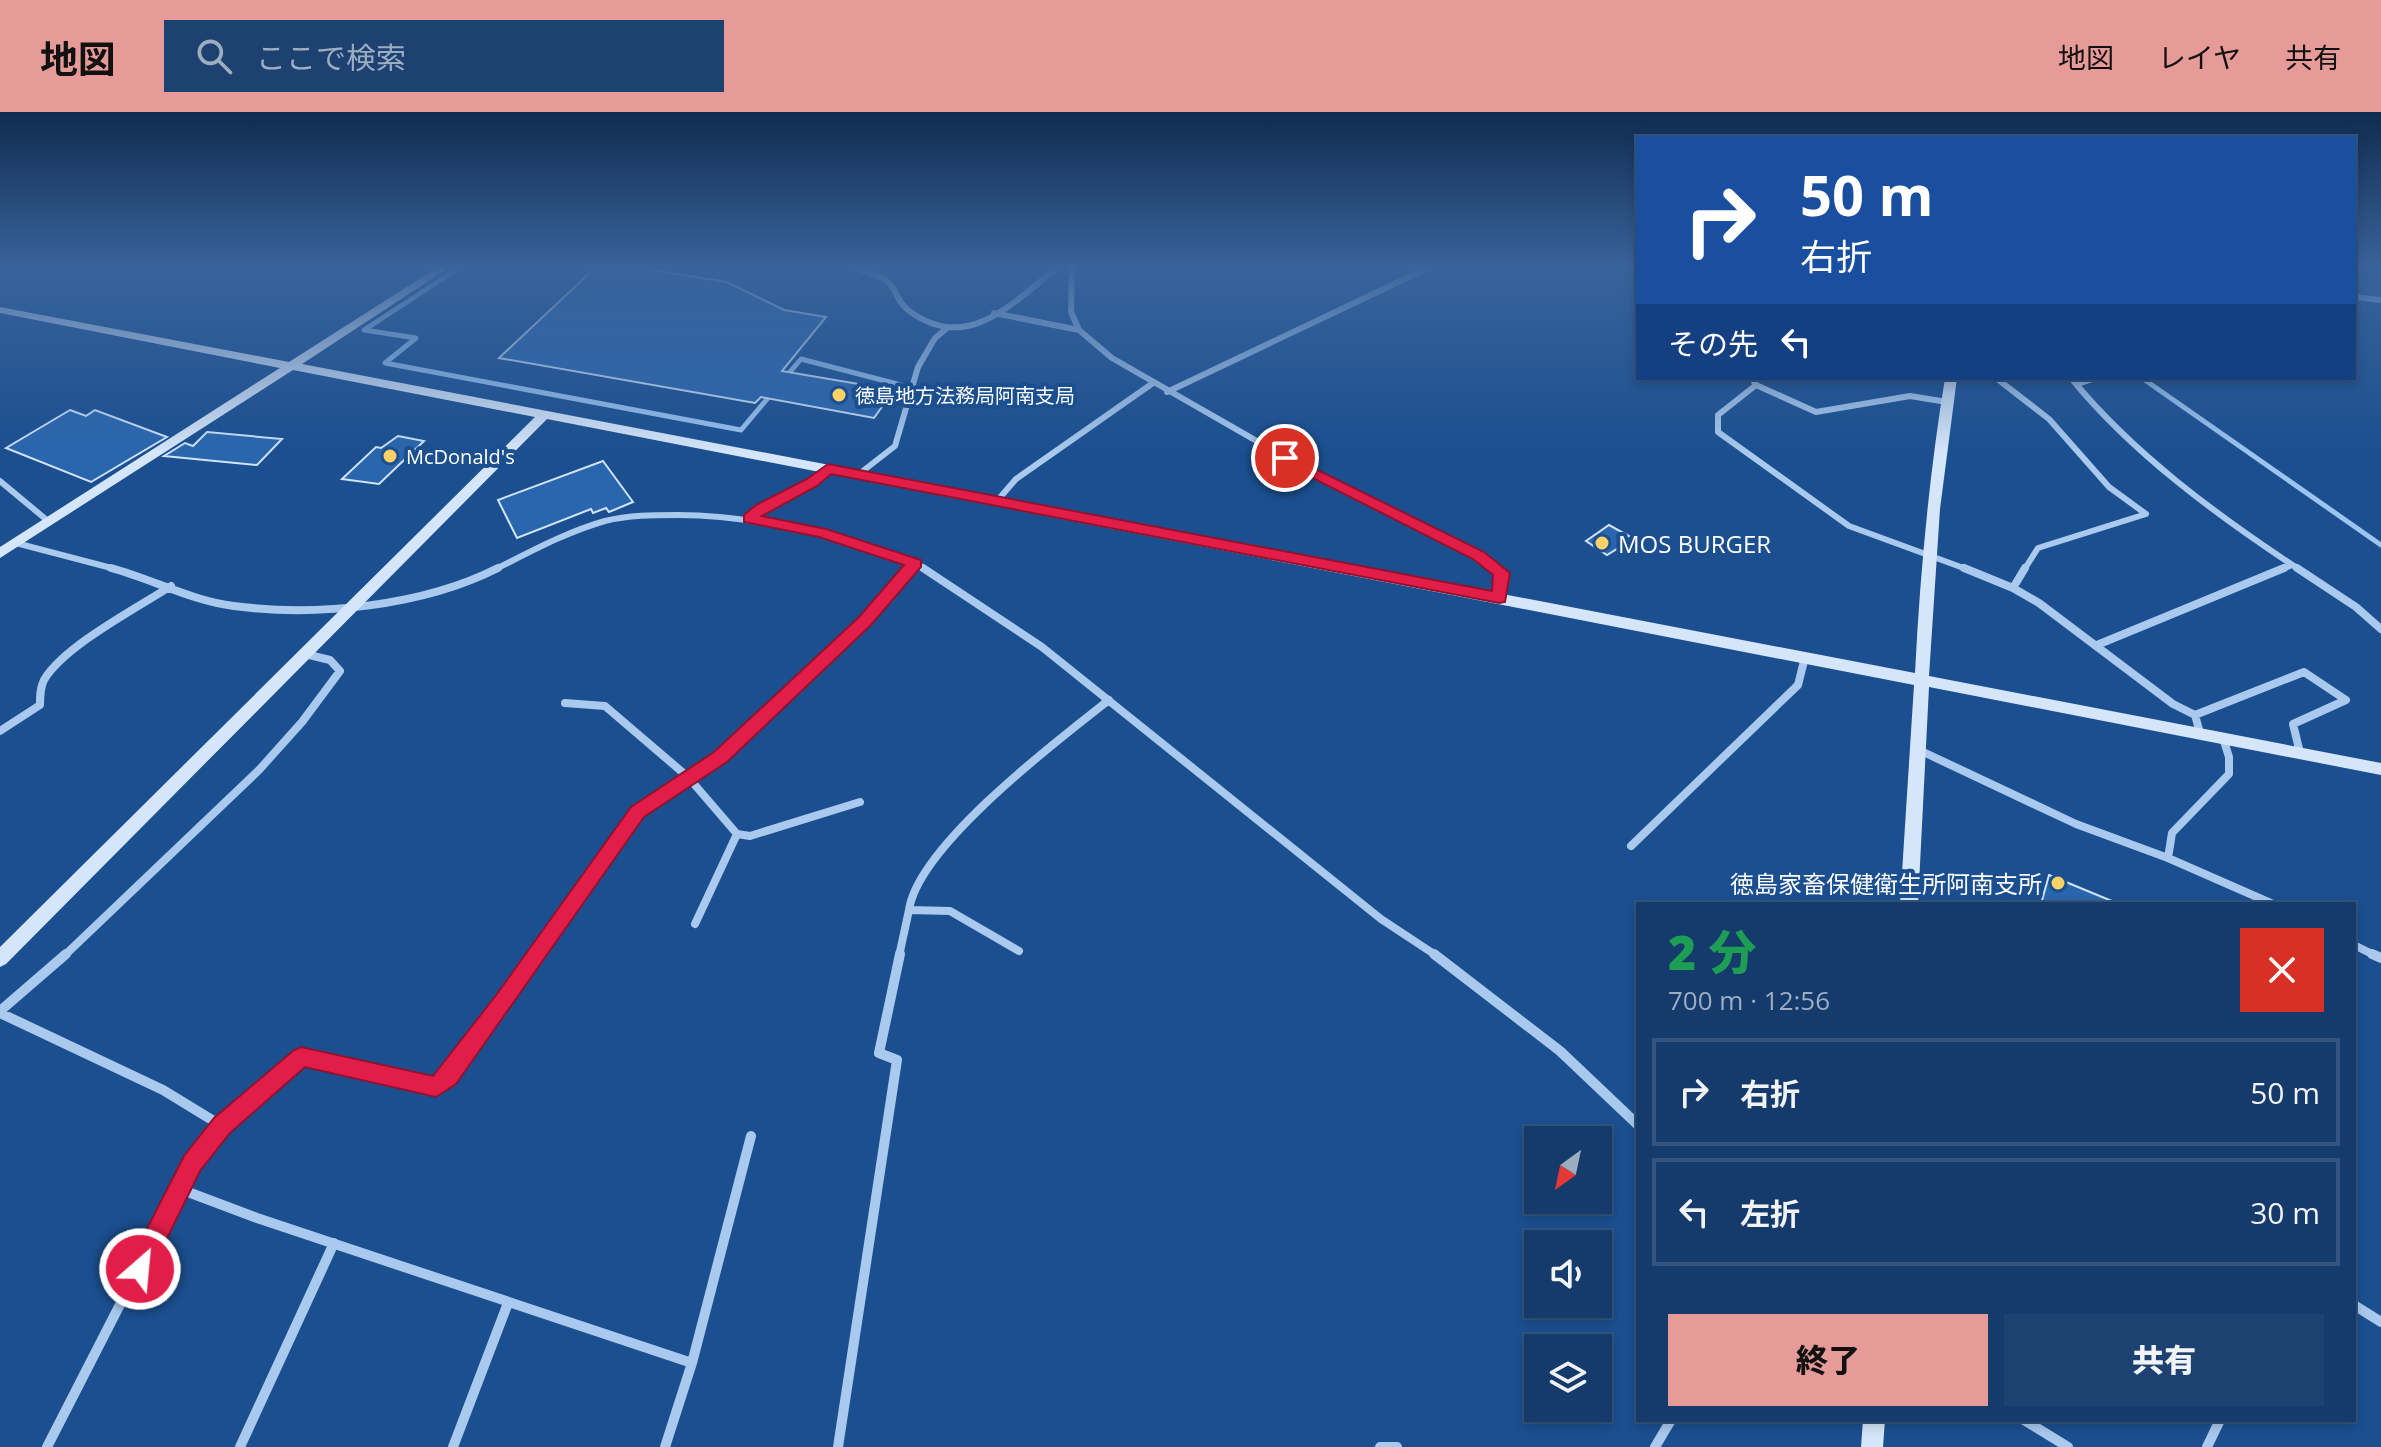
<!DOCTYPE html>
<html lang="ja">
<meta charset="utf-8">
<style>
:root{--surface:#143b6b;--page:#1d4271;--text:#f1f3f6;--muted:#9dadc1;--line:#33557e;--accent:#e69b98}
body{margin:0;font-family:"Open Sans","Noto Sans JP",sans-serif;background:var(--page);color:var(--text);height:100vh;display:flex;flex-direction:column;font-size:30px;white-space:nowrap}
*{box-sizing:border-box;margin:0}
p{font-size:26px;color:var(--muted)}
.icon{flex:none;width:44px;height:44px;fill:none;stroke:currentColor;stroke-width:2;stroke-linecap:round;stroke-linejoin:round}
.map{position:relative;flex:1;overflow:hidden}
.panel{position:absolute;left:1636px;top:790px;width:720px;height:520px;display:flex;flex-direction:column;background:var(--surface);border-radius:0px;box-shadow:0 4px 12px #0003,0 0 0 2px var(--line)}
.panel>*{flex:none}
.top-card{position:absolute;left:1636px;top:24px;width:720px;height:244px;border-radius:0px;box-shadow:0 4px 12px #0003,0 0 0 2px var(--line);background:#1a4fa0;color:#fff;overflow:hidden}
.needle{width:52px;rotate:213deg}
.tools{position:absolute;left:1524px;top:1014px;display:grid;gap:16px}
.tools a{display:grid;place-items:center;width:88px;height:88px;border-radius:0px;background:var(--surface);box-shadow:0 4px 12px #0003,0 0 0 2px var(--line);font-size:40px}
.pin{position:absolute;display:grid;place-items:center;width:68px;height:68px;color:#fff;margin:-34px;border:4px solid #fff;border-radius:50%;box-shadow:0 2px 8px #0007}
.me{position:absolute;width:88px;margin:-44px;rotate:27deg;stroke-linejoin:round;filter:drop-shadow(0 0 6px #0008)}
.turn{display:flex;align-items:center;gap:28px;height:168px;padding:0 32px;font-size:36px}
.turn .icon{width:104px;height:104px;stroke-width:2.5}
.turn b{display:block;font-size:56px;line-height:68px}
.then{display:flex;align-items:center;height:76px;padding:0 32px;background:#0003;gap:16px;font-size:30px}
.round{display:grid;place-items:center;flex:none;width:84px;height:84px;border-radius:0px;background:var(--page)}
.summary{display:flex;align-items:center;justify-content:space-between;height:136px;padding:0 32px}
h1{font-size:48px;font-weight:800;line-height:60px;color:#1e9e55}
.action{display:flex;gap:16px;margin-top:auto;padding:16px 32px}
.action a{flex:1;height:92px;border-radius:0px;background:var(--accent);color:#111;font-size:32px;font-weight:800;line-height:92px;text-align:center}
.action a+a{background:var(--page);color:var(--text)}
ul{padding:0;list-style:none}
li{display:flex;align-items:center;gap:24px;height:108px;margin:0 16px 12px;padding:0 16px;border:4px solid var(--line);border-radius:0px}
li div{flex:1}
li b{display:block;font-size:30px}
li em{font-style:normal}
header{display:flex;align-items:center;gap:48px;box-sizing:border-box;height:112px;padding:0 40px;background:var(--accent);color:#111}
header strong{font-size:38px}
nav{display:flex;gap:44px;margin-inline-start:auto;font-size:28px}
.search{width:560px;height:72px;background:var(--page);display:flex;align-items:center;gap:20px;box-sizing:border-box;padding:0 28px;border-radius:0px;color:var(--muted);font-size:30px}
.map>svg:first-child{display:block}
.lines{fill:none;stroke-linecap:round;stroke-linejoin:round}
.stream{stroke:#9cc4f0;stroke-width:5}
.building{fill:#2a66ad;stroke:#cfe3fa;stroke-width:2}
.street-far2{stroke:#a9c9ee;stroke-width:6}
.street-far1{stroke:#a9c9ee;stroke-width:8}
.street{stroke:#a9c9ee;stroke-width:10}
.secondary{fill:#d6e6fa;fill-rule:evenodd}
.route{fill:#e11d48;stroke:#92132f;stroke-width:2}
.poi-dot{fill:#ffd166;stroke:#1b4f8f;stroke-width:3}
.labels{text-anchor:middle;dominant-baseline:central;stroke-width:8;stroke-linejoin:round;paint-order:stroke}
.far-poi-label{font-size:20px;fill:#fff;stroke:#1b4f8f;text-anchor:start}
.poi-label{font-size:24px;fill:#fff;stroke:#1b4f8f;text-anchor:start}
</style>
<header>
<strong>地図</strong>
<div class="search"><svg class="icon" aria-label="search" viewBox="0 0 24 24"><circle cx="10" cy="10" r="6"/><path d="M15 15l6 6"/></svg>ここで検索</div>
<nav><a>地図</a><a>レイヤ</a><a>共有</a></nav>
</header>
<div class="map">
<svg width="2381" height="1335" viewBox="0 0 2381 1335">
<rect width="100%" height="100%" fill="#1b4f8f"/>
<g class="lines">
<path class="stream" d="M456,158L364,218L416,226L385,251L741,318L773,280
M2142,266L2381,433
M784,267L801,247L901,273"/>
</g>
<path class="building" d="M596,155H634L727,170L784,198L826,205L782,259L894,278L874,306L761,285L755,291L499,246Z
M70,298L86,304L95,298L167,325L91,370L6,336Z
M207,320L282,327L257,353L164,344L185,331L193,334Z
M398,324L424,329L379,372L342,367L376,335L381,336Z
M603,349L633,390L609,400L606,396L593,401L591,397L517,426L498,388Z
M1609,413L1629,424L1624,427L1628,430L1607,443L1586,429Z
M2049,763L2119,792H2041Z"/>
<g class="lines">
<path class="street-far2" d="M852,155C863,159 884,164 891,173C897,182 899,191 908,198C967,243 1012,191 1058,155
M1072,155L1071,200L1079,218L1112,246L1330,371L1479,444L1498,458
M2354,185L2381,188
M994,201L1079,218
M1752,266L1756,273L1718,303V320L1849,414L1969,458
M1996,266L2049,307L2109,375L2146,402L2038,436L2024,458
M2071,266C2133,342 2218,404 2300,458
M2077,272L2096,266
M1756,273L1816,300L1910,284L1947,290
M1167,280L1430,155
M859,362L895,334L918,255L935,226L946,217
M0,369L48,409
M997,389L1016,367L1153,271
M749,406L828,357
M16,431L119,458
M494,458C530,440 566,420 605,409C629,403 653,403 678,403C761,403 836,426 915,451L926,458
M909,458L915,451
M2280,458L2292,453"/>
<path class="street-far1" d="M111,456C152,467 192,489 234,494C318,505 423,494 498,456
M923,456L1042,535L1381,807L1437,844
M1495,456L1502,461L1499,486
M1964,456L2013,476L2039,491L2173,592L2195,603
M2297,456L2356,495L2381,517
M2013,476L2025,456
M2097,533L2284,456
M565,591L605,594L688,665L737,722
M0,619L40,593C40,584 40,576 44,568C64,534 137,496 171,474
M2200,621L2195,603L2304,560L2346,588L2293,612L2300,641
M1919,638L2076,712L2168,746L2273,792
M1631,734L1798,573L1805,545
M2168,746L2172,721L2229,662V645L2223,626
M695,812L737,722L750,724L860,690
M2354,833L2376,844
M1019,839L950,799L909,798C918,734 1058,628 1109,588
M64,844L259,658L302,610L340,559L330,548L305,542
M534,844L637,700L720,645L865,509L911,456
M899,844L909,798"/>
<path class="street" d="M1434,842L1560,939L1638,1013
M2372,842L2381,846
M0,899L66,842
M0,901L163,978L222,1014L192,1052L47,1335
M222,1014L301,945L436,975L448,965L536,842
M180,1077L257,1106L692,1251
M2354,1193L2381,1210
M2024,1308L2068,1335
M240,1335L334,1131
M453,1335L508,1191
M665,1335L692,1251L751,1024
M838,1335L897,948L879,941L900,842
M1380,1335H1397
M1655,1335L1671,1308
M2207,1335L2220,1308"/>
<path class="secondary" d="M438,155H450L302,252L1915,561C1920,462 1929,364 1945,266H1957L1940,397L1929,564L2381,651V663L1929,575L1918,792H1900L1914,573L547,307L6,852L0,855V835L535,305L293,258L0,446V435L280,256L0,201V195L289,250Z
M1863,1308H1885L1883,1335H1861Z"/>
</g>
<linearGradient id="sky" x2="0" y2="1"><stop stop-color="#0f2b4f"/><stop offset="0.45" stop-color="#39639b"/><stop offset="1" stop-color="#39639b" stop-opacity="0"/></linearGradient>
<rect width="2381" height="342" fill="url(#sky)"/>
<path class="route" d="M1285,342L1484,440L1510,461L1505,490L1499,491L831,362L817,374L762,404L826,417L921,448V455L871,513L727,650L644,705L456,972L436,985L305,955L230,1021L200,1059L148,1165L140,1169L131,1165L128,1157L131,1148L184,1044L214,1006L294,938L301,935L433,964L497,882L631,695L714,640L859,505L904,453L819,425L744,410V403L756,393L807,367L828,352L1492,479L1493,463L1473,447L1279,349L1277,346Z"/>
<g class="poi-dot">
<circle cx="839" cy="283" r="8"/>
<circle cx="390" cy="344" r="8"/>
<circle cx="1602" cy="431" r="8"/>
<circle cx="2058" cy="771" r="8"/>
</g>
<g class="labels">
<g class="far-poi-label">
<text x="855" y="283">徳島地方法務局阿南支局</text>
<text x="406" y="344">McDonald's</text>
</g>
<g class="poi-label">
<text x="1618" y="431">MOS BURGER</text>
<text x="2042" y="771" text-anchor="end">徳島家畜保健衛生所阿南支所</text>
</g>
</g>
</svg>
<div class="tools">
<a><svg class="needle" viewBox="-14 -14 28 28"><path d="M0-13l5 13h-10z" fill="#e53935"/><path d="M0 13l5-13h-10z" fill="#9dadc1"/></svg></a>
<a><svg class="icon" aria-label="sound" viewBox="0 0 24 24"><path d="M4 9h4l5-4v14l-5-4H4zM17 9q2 3 0 6"/></svg></a>
<a><svg class="icon" aria-label="layers" viewBox="0 0 24 24"><path d="M12 4l9 5-9 5-9-5zM3 14l9 5 9-5"/></svg></a>
</div>
<div class="pin" style="left:1285px;top:346px;background:#d93025"><svg class="icon" aria-label="arrive" viewBox="0 0 24 24"><path d="M6 21V4h12l-3 4 3 4H6"/></svg></div>
<svg class="me" style="left:140px;top:1157px" viewBox="-20 -20 40 40"><circle r="17" fill="#e11d48" stroke="#fff" stroke-width="3"/><path d="M0-11L8 9 0 5-8 9z" fill="#fff"/></svg>
<div class="top-card">
<div class="turn"><svg class="icon" aria-label="right" viewBox="0 0 24 24"><path d="M7 20v-9h11M14 6l5 5-5 5"/></svg><div><b>50 m</b>右折</div></div>
<div class="then">その先<svg class="icon" aria-label="left" viewBox="0 0 24 24"><path d="M17 20v-9H6M10 6l-5 5 5 5"/></svg></div>
</div>
<section class="panel">
<div class="summary"><div><h1>2 分</h1><p>700 m · 12:56</p></div><a class="round" style="background:#d93025;color:#fff"><svg class="icon" aria-label="close" viewBox="0 0 24 24"><path d="M6 6l12 12M18 6L6 18"/></svg></a></div>
<ul>
<li><svg class="icon" aria-label="right" viewBox="0 0 24 24"><path d="M7 20v-9h11M14 6l5 5-5 5"/></svg><div><b>右折</b></div><em>50 m</em></li>
<li><svg class="icon" aria-label="left" viewBox="0 0 24 24"><path d="M17 20v-9H6M10 6l-5 5 5 5"/></svg><div><b>左折</b></div><em>30 m</em></li>
</ul>
<div class="action"><a>終了</a><a>共有</a></div>
</section>
</div>
